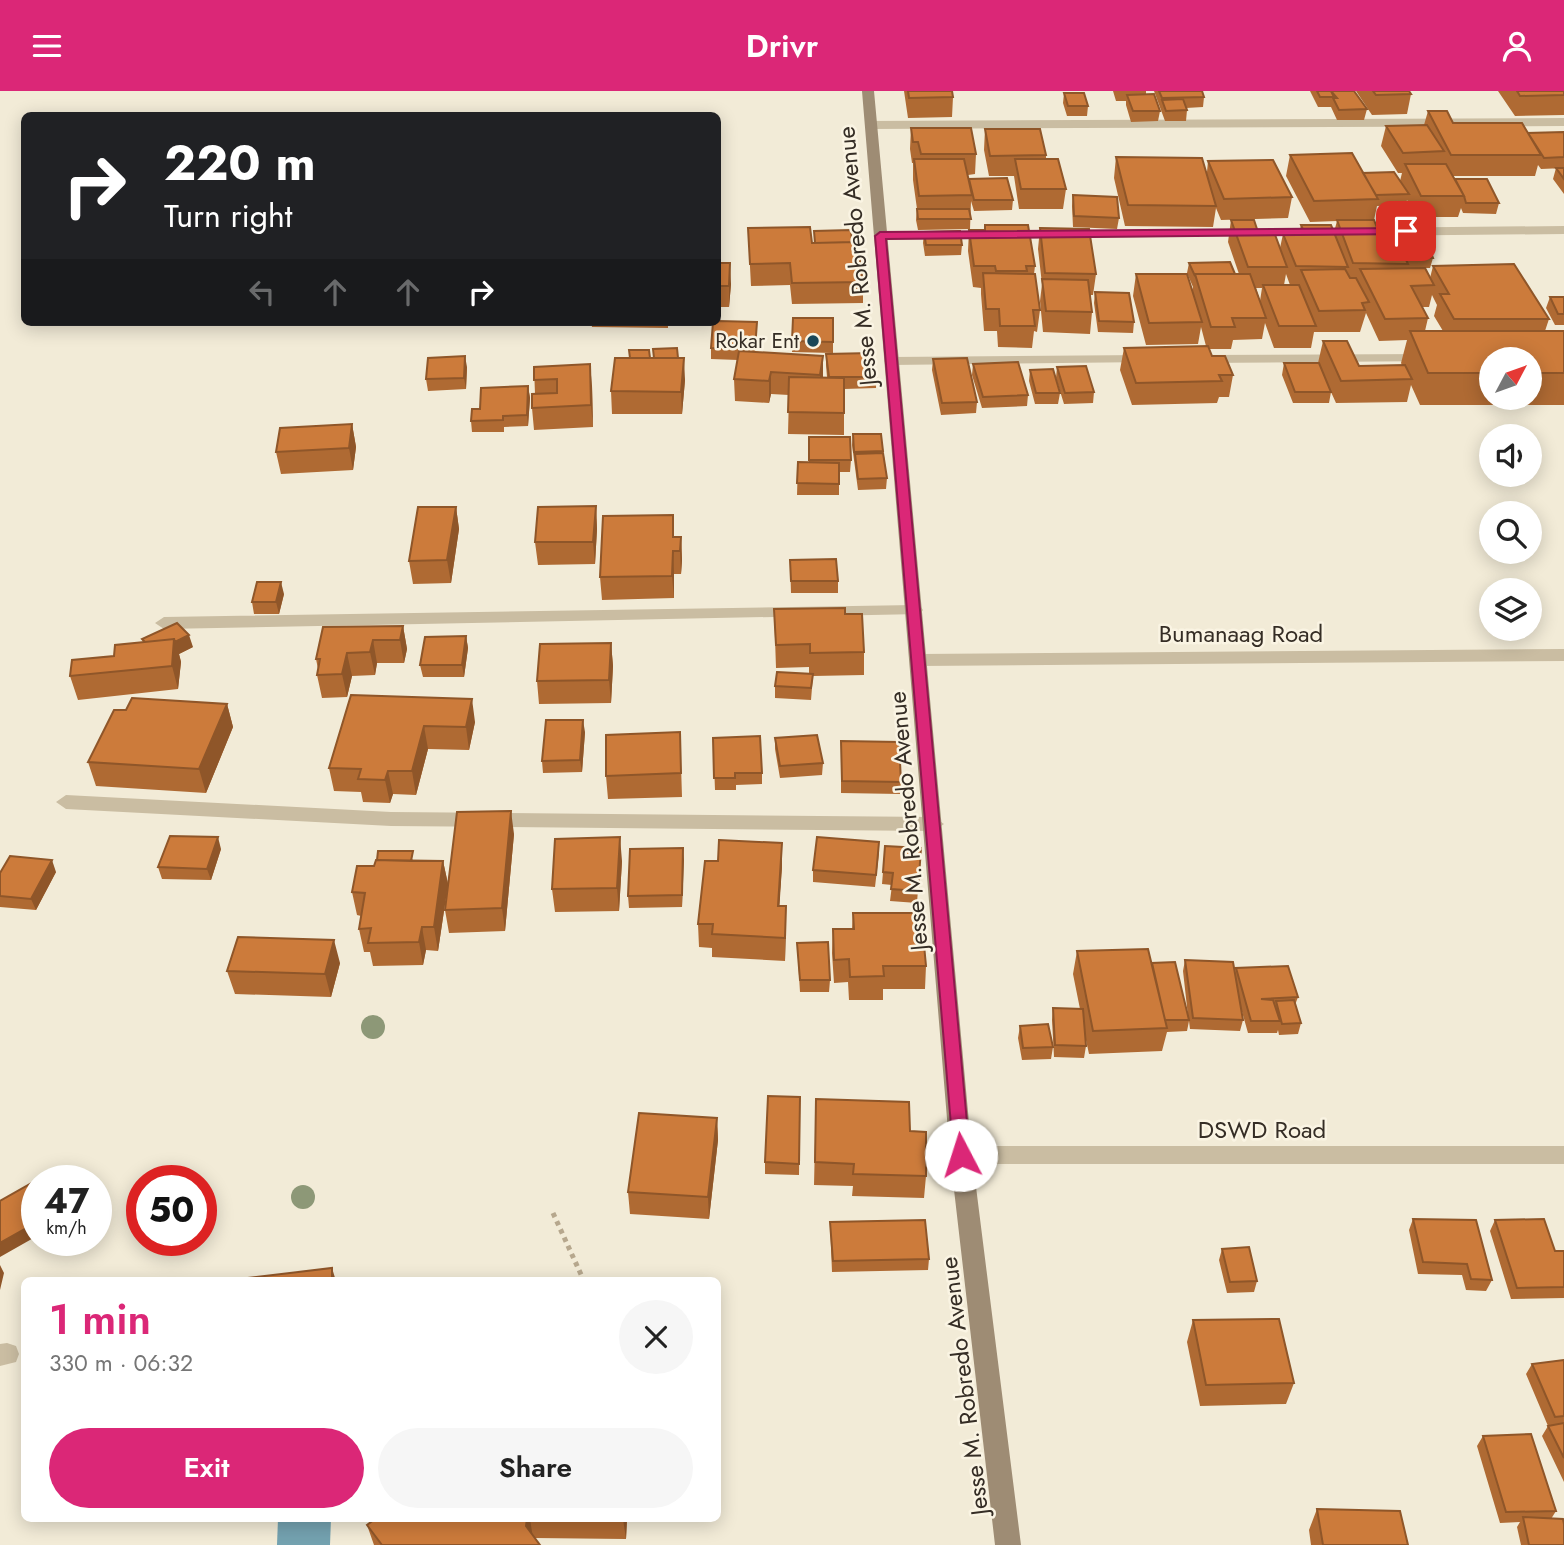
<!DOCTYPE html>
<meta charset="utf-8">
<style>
:root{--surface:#fff;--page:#f6f6f6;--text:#222;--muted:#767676;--accent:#db2777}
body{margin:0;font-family:Jost,sans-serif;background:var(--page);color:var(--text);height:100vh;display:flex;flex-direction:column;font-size:26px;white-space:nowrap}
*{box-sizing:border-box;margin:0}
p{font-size:23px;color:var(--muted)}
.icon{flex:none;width:38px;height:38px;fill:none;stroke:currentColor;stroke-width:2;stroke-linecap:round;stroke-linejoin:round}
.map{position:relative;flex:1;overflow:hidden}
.drawer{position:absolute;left:21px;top:1186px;width:700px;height:245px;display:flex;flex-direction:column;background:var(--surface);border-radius:10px;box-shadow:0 4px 18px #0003}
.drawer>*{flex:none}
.guide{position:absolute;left:21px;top:21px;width:700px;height:214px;border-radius:10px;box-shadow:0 4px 18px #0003;background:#202124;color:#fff;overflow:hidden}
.needle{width:46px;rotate:49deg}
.buttons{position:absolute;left:1479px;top:256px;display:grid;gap:14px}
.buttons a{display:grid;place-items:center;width:63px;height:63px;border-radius:50%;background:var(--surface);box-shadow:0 4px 18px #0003;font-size:35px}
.speed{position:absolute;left:21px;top:1074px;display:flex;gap:14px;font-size:35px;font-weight:700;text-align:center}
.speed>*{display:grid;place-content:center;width:91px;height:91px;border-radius:50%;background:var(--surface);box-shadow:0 4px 18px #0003;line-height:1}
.speed small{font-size:18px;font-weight:400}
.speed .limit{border:10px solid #d22;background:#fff;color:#111}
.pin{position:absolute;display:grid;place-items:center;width:60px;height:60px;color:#fff;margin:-30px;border-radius:14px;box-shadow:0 4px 10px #0006}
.me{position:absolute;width:77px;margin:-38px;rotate:355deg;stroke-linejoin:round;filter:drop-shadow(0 0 5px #0008)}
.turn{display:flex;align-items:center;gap:24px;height:147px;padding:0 28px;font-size:32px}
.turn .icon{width:91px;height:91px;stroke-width:2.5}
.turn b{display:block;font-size:49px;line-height:60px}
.lanes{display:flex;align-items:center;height:66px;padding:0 28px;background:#0003;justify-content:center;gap:35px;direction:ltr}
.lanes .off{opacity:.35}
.round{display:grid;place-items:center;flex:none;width:74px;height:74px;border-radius:37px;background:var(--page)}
.overview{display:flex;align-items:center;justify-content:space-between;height:119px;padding:0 28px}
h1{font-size:42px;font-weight:600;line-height:52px;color:var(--accent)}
.action{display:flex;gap:14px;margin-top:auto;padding:14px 28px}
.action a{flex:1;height:80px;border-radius:42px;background:var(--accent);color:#fff;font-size:28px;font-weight:600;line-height:80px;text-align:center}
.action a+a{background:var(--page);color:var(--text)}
header{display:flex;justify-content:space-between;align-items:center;height:91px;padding:0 28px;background:var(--accent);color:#fff;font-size:32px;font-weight:600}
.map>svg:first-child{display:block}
.water{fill:#74a2b0}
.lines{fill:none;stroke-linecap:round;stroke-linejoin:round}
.path{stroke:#b6a78d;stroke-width:5;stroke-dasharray:4.5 4.5;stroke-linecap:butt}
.minor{fill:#cabda2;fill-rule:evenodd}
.secondary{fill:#9e8c74;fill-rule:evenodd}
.tree{fill:#8d9877}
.wall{fill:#af6a33;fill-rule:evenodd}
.shaded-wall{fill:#8f5629}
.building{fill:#cc7b3b;stroke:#8f5629;stroke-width:2}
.route{fill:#db2777;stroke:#8e194d;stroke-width:2}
.poi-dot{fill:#194758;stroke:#faf4e3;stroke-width:2.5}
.labels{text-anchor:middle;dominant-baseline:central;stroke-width:5;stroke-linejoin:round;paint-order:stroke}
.far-poi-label{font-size:21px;fill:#352d25;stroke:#faf4e3;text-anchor:end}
.street-label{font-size:24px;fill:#352d25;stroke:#faf4e3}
</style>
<header><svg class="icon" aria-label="menu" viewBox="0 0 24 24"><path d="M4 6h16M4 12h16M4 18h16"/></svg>Drivr<svg class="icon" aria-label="person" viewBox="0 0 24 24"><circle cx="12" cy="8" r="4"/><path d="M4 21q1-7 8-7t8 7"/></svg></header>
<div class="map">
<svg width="1564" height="1454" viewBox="0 0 1564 1454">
<rect width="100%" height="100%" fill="#f2ebd7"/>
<path class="water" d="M278,1428H331L330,1454H277Z"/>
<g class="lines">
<path class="path" d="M553,1122L584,1190"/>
<path class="minor" d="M1564,27V35L871,38L865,34L871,30Z
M1564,135V143L1355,145L1348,141L1355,137Z
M1325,137L1332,141L1330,144L880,149L873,145L880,141Z
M1429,263L1434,264V270L1200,272L1193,268L1200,264Z
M1145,264L1152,268L1150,271L891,274L884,270L891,266Z
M914,514L920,515L923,519L920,523L164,538L155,532L164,526Z
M1564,558V570L919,575L910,569L919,563Z
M66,704L391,721L934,726L944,733L934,740L391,735L66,718L56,711Z
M961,1055H1564V1073H961L953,1071L950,1064L953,1057Z
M7,1252L16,1255L19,1263L16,1271L0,1275V1253Z"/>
<path class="secondary" d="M862,0H874L972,1064L1021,1454H995L950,1064Z"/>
</g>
<g class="tree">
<circle cx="373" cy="936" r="12"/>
<circle cx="303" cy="1106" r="12"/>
</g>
<path class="wall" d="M904,0H952L953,6L952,26L908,27Z
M1113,0H1146V3L1160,20L1158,30L1131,31L1126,14V10H1116Z
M1154,0H1202L1204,6L1203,16L1186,17L1187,19L1186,30H1165Z
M1310,0H1354L1367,18L1364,29H1337L1331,16H1318Z
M1356,0H1409L1411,3L1407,23L1372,24Z
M1498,0H1564V24L1515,25Z
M1064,2L1088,15L1087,25H1067L1063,12Z
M1428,20L1453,32L1528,42L1564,41V77L1541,78L1538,74L1535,85H1453L1455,88L1499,112L1496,123L1463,122L1461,117L1458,126H1416L1407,109L1406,114L1377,115L1374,129L1381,147L1383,137L1433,167L1430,177H1425L1430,187L1433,175L1549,228L1545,240H1564V314H1420L1411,294L1407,311L1336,312L1331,301L1329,312H1293L1282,284L1284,272H1318L1323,250L1359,275L1402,274L1401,272L1407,249L1379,250L1366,222L1360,241H1314L1311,257H1274L1265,232L1262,248L1233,249L1231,258H1209L1212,265L1233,284L1229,306H1219L1217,312L1132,314L1120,279L1124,257L1206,255L1201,236L1198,253L1146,254L1133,205L1136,183L1192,200L1193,196L1187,182L1189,172L1239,183L1228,151L1231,129L1258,141L1280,157L1283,143H1299L1301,134L1334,141L1337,130L1310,131L1286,85L1290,64L1400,90L1402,82H1398L1381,55L1386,35L1424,34ZM1286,183L1290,194H1284ZM1256,197H1262L1260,210ZM1432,204L1437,214L1434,225L1443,240H1425L1428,227L1422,216H1429ZM1491,268H1530V306H1491Z
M911,37L976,63L975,83L968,84L969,92L1013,109L1012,119L974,120L971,110L970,138L918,139L916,129L917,118L913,89V72H912L910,58Z
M985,38L1046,64V68L1066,98L1063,118H1019L1014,85H989L984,59Z
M1116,66L1207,81L1208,70L1292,106L1288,127L1221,129L1216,117L1213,136L1125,135L1114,87Z
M1556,77H1564V103L1553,88Z
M1073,104L1119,127L1117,138L1073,136L1072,115Z
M985,134L1035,175L1034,183L1040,219L1037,241L1034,240L1032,257L998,256L997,240H984L981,203V197L973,196L968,160L969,139H984Z
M748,137L812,152H814V140L852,151L863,191V212L792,213L790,194L751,195Z
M1040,137L1096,183L1093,204H1090L1092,221L1090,243L1043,241L1040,210L1042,193L1038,158Z
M924,141L962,154L961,164L925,165L923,152Z
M718,172L731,193L729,216H718Z
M1095,201L1134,231L1133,242L1098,241L1094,212Z
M1550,206H1564V234H1555L1546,217Z
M833,227V262L792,261V250Z
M591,231H668V237L592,236Z
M757,242L755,261L823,265V286H827L826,274V263L876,286V297L844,298V344L788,343L789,304L771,303L769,312L735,310L734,288L738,269L711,268V257Z
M650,267H678L685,289L682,323H612L611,300Z
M933,268L977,311L976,322L941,324L932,279Z
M973,273L1028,304L1027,315L982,317L972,284Z
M467,276L466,298L428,300L426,288Z
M534,276L592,295L593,336L534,339L532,317L535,303Z
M1057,276L1094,301L1093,312L1064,313L1056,287Z
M1030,279L1060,302L1058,313H1035L1029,290Z
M528,295L530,307L528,335L504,336V341H472L471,330L480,318Z
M352,333L356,356L353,379L281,383L276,361Z
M853,343H881L887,387L886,398L858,399L852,354Z
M809,346L851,369L850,381H839V404H797L798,371H809Z
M596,415L597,438L595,473L538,474L535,451Z
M456,416L459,438L451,492L413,493L409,470Z
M673,424L674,446H681L682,469L681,483H674V507L602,509L600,486Z
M790,469L838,490V502H791Z
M284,503L279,523H254L252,511Z
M774,518L845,523L864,561V584L813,585L811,609L775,607V595L809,583V576L776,577Z
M403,535L407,558L404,572H377L375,584L352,585L347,606L322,607L317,584L318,578L316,568Z
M466,545L468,557L464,586H423L420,574Z
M142,548L193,556L179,563L181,571L178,598L78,609L70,585L143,551Z
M611,552L613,575L611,612L539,613L537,590Z
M351,604L475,631L469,659L428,658L416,704L393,703L390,712L363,711L361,701L334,700L329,677Z
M227,613L233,636L206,702L96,695L88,671Z
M585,641L582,681L543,682L542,670Z
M680,641L682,706L608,708L606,685Z
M713,647L762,682V693L736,694V699H715Z
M775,647L823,672L822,684L780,687L775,658Z
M841,662L901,691L900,703L841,702Z
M514,743L505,840L449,842L445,819Z
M683,757L682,816L629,817L628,805Z
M921,757L917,812L890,810L892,794L882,793L883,781Z
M221,758L211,789L162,788L158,776Z
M879,762L875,796L813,791V779Z
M415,770H443L448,793L438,860L426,859L423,874L373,875L370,861H364L359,838L361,825L357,824L352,801L374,775Z
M622,770L619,820L555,821L552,798Z
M782,775L779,815H786L785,870L712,866V857L699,856L698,833Z
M56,781L36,819L0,816V782Z
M853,822L926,875L925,898H883V909H849L848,891L834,892L832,862L833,838H852Z
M797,852L830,889L829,901H800Z
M1077,860L1188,925L1183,880L1185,869L1235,881L1236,877L1298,906L1295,914L1301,932L1298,943L1279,944L1278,939L1277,942H1248L1241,917L1243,929L1240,940L1190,938L1189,930L1187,940L1167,941L1162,960L1089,963L1084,940L1086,955L1084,967L1054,966L1052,929L1053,917L1080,918L1073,883Z
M340,872L331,906L235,903L227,880Z
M1020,935L1053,956L1051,968L1022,969L1018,947Z
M800,1006L799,1084L765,1083V1071Z
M816,1008L910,1040L926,1085L924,1107L852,1105L853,1095L814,1094Z
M717,1027L718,1049L709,1128L630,1123L628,1101Z
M1413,1128L1492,1189L1486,1200L1466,1199L1462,1184L1418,1183L1409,1139Z
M1495,1129L1555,1160H1564V1207L1511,1208L1490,1140Z
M830,1131L929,1168L928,1179L832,1181Z
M1222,1158L1257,1190L1254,1201L1227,1202L1219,1169Z
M1193,1229L1294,1292L1286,1313L1200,1315L1187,1251Z
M1564,1269V1391L1542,1345L1548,1335L1526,1283L1532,1273Z
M1483,1345L1556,1420L1551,1428L1564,1454H1521L1517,1436L1520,1431L1500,1432L1477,1355Z
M1317,1418L1408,1454H1311L1309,1439Z
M375,1428H627L626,1448L535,1447L540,1454H374L367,1434Z"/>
<path class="shaded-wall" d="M730,172L731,193L729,216V195Z
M465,265L467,276L466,298L464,287Z
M823,265V287L820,306V284Z
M684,267L685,289L682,323L681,301Z
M590,273L592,295L593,336L591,314Z
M771,281V303L769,312V290Z
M528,295L530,307L528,335L527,324Z
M352,333L356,356L353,379L349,357Z
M596,415L597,438L595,473L593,451Z
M456,416L459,438L451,492L447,469Z
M681,446L682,469L681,483L680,460Z
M673,460L674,483V507L672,485Z
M281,491L284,503L279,523L276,511Z
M403,535L407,558L404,572L400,549Z
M189,544L193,556L179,563L181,571L178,598L172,575L174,548Z
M466,545L468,557L464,586L462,574Z
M373,549L377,572L375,584L370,561Z
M611,552L613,575L611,612L609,589Z
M347,562L352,585L347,606L342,583Z
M472,608L475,631L469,659L466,636Z
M227,613L233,636L206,702L199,678Z
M583,629L585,641L582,681L580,669Z
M424,635L428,658L416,704L412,680Z
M388,680L393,703L390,712L385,689Z
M511,720L514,743L505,840L502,817Z
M218,746L221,758L211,789L207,778Z
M620,746L622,770L619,820L617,797Z
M782,752V775L778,838V815Z
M683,757L684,769L682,816V804Z
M52,769L56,781L36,819L31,808Z
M443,770L448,793L438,860L434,836Z
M786,815V838L785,870V847Z
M422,836L426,859L423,874L419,851Z
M334,849L340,872L331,906L325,883Z
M717,1027L718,1049L709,1128L708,1106Z
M37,1131V1145L0,1166V1152Z
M0,1174L4,1182L0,1199Z
M332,1177L336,1190H332Z
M527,1428H530L533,1447L526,1435Z
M623,1428H627L626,1448Z"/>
<path class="building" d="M908,0H952L953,6L909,7Z
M1159,0H1202L1204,6L1162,7Z
M1317,0H1331L1334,6H1320Z
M1331,0H1354L1367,18L1339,19L1333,7H1337Z
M1373,0H1409L1411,3L1376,4Z
M1517,0H1564V4L1520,5Z
M1064,2H1084L1088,15H1068Z
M1154,3L1160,20H1133L1127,4Z
M1183,8L1187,19L1166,20L1162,9Z
M1428,20H1447L1453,32H1522L1541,64H1451Z
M1427,34L1444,60L1403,62L1386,35Z
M911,37H971L976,63H921L918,51H913Z
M985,38H1040L1046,64L990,65Z
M1564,41V66L1544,67L1528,42Z
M1352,62L1378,108L1314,110L1290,64Z
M1116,66L1202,67L1216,115L1128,114Z
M914,68H964L972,104L919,105Z
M1015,68H1058L1066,98H1021Z
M1273,69L1292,106L1224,108L1208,70Z
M1405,73H1446L1464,105H1421Z
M1556,77H1564V88Z
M1394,81L1409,103L1376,104L1363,82Z
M1007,87L1013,109H974L969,88Z
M1455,88H1487L1499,112H1466L1464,105Z
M1073,104L1117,106L1119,127L1074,125Z
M917,118H969L971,128H918Z
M1231,129H1254L1258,141H1274L1287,176H1248Z
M1337,129H1374L1386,160H1402L1408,173L1353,172Z
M985,134H1028L1035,175H1026L1027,180H996L995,175H974L969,139H985Z
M1301,134H1331L1348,176L1296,175L1283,143H1305Z
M810,136L812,152L857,151L863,191L792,192L790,172L750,173L748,137Z
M1040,137L1089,138L1096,183L1045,182Z
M1383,137L1422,138L1433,167L1405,166L1402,160H1392Z
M851,139L852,151L815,152L814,140Z
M960,140L962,154H926L924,141Z
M1230,171L1235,183H1195V185L1189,172Z
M718,172H730L729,195H718Z
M1514,173L1549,228H1454L1440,203H1449L1433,175Z
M1425,177L1434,194L1411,195L1428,227L1385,228L1360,178Z
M1345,178L1350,187H1356L1369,211L1362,212L1365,219L1319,220L1301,179Z
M983,182L1035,183L1040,219H1033L1035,235H1000L999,218H986Z
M1136,183H1187L1202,231L1149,232Z
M1195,183H1250L1266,227H1232L1235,236H1211Z
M1042,188L1088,189L1092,221L1046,220Z
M1263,194H1299L1316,235H1279Z
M1095,201L1129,202L1134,231L1099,230Z
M1550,206H1564V223H1558Z
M793,227H833V251L792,250Z
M718,230L757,231L755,258L711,257L713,231Z
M1410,240H1564V282H1530V268H1491V282H1428Z
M1323,250H1347L1359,275L1405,274L1412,288L1341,290Z
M1208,255L1212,265H1225L1233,284H1219L1222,290L1136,292L1124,257Z
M677,257L678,267H654L653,258Z
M629,259H649L650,267H630Z
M739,260L823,265L820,284L771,281L769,290L734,288Z
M872,262L876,286H829L826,263Z
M465,265L464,287L426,288L428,267Z
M615,267H684L681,301L611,300Z
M967,267L977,311L942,312L933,268Z
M1018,271L1028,304L983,306L973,273Z
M1284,272H1319L1331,301H1295Z
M590,273L591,314L532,317V303L557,302V288L534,289V276Z
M1086,275L1094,301L1065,302L1057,276Z
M1053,278L1060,302H1036L1030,279Z
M789,286L844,287V322L788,321Z
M528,295L527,324L503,325V329L471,330L472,318H480L481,297Z
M352,333L349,357L276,361L280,337Z
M853,343H881L883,360L854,361Z
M809,346H850L851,369H809Z
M883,362L887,387L858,388L855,363Z
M798,371L839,372V393L797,392Z
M596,415L593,451H535L538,416Z
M418,416H456L447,469L409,470Z
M673,424V446H681L680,460H673L672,485L600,486L603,425Z
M836,468L838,490H791L790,469Z
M257,491H281L276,511H252Z
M845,517V523H862L864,561L810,562V553L776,554L774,518Z
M177,532L189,544L175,551L174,548L145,551L142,548Z
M403,535L400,549H373L370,561L347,562L342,583L317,584L320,568H316L323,536Z
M466,545L462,574H420L425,546Z
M174,548L172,575L70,585L72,569L114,565L115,554Z
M611,552L609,589L537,590L540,553Z
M777,581L813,583L811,597L775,595Z
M351,604L472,608L466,636L424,635L412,680H388L385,689L358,688L361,678L329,677Z
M132,607L227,613L199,678L88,671L114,619H126Z
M546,629H583L580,669L542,670Z
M680,641L681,682L606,685V644Z
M817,644L823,672L780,675L775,647Z
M760,645L762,682H735V687H714L713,647Z
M841,650L899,651L901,691L842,690Z
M511,720L502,817L445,819L457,721Z
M170,745L218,746L207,778L158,776Z
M620,746L617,797L552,798L555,748Z
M817,746L879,751L876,784L813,779Z
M719,749L782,752L778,815H786L785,847L712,843L713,833H698L705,770H718Z
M885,755L921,757L918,800L891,798L893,782L883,781Z
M683,757L682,804L628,805L630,758Z
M378,760H413L411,770L377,769Z
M10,765L52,769L31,808L0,805V782Z
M376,769L443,770L434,836H422L419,851L368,852L371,837L359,838L365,802L352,801L357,775H374Z
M853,822H921L926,875H883L884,885L850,886L849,868L834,869L833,838H854Z
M238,846L334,849L325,883L227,880Z
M828,851L830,889H800L797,852Z
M1148,858L1167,937L1093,940L1077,860Z
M1185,869L1233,871L1243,929L1193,927Z
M1175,871L1189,929H1165L1152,872Z
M1288,875L1298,906L1261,908L1273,909L1280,930H1251L1236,877Z
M1294,909L1301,932L1282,933L1276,910Z
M1053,917L1083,918L1086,955L1055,954Z
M1048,933L1053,956L1023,957L1020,935Z
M768,1005L800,1006L799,1073L765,1071Z
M816,1008L909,1011L910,1040L926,1041V1085L853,1083L854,1073L815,1071Z
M639,1022L717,1027L708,1106L628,1101Z
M37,1089V1131L0,1152V1110Z
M1413,1128L1476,1129L1492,1189L1471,1188L1467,1173L1423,1171Z
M1544,1128L1555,1160H1564V1196L1517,1197L1495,1129Z
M925,1129L929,1168L833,1170L830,1131Z
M1249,1156L1257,1190L1230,1191L1222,1158Z
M332,1177V1190H222Z
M1279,1228L1294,1292L1206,1294L1193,1229Z
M1564,1269V1325L1555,1326L1532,1273Z
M1564,1332V1367L1548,1335Z
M1531,1343L1556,1420L1506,1421L1483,1345Z
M1317,1418L1400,1420L1408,1454H1323Z
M1523,1426L1563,1428L1564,1433V1454H1529Z
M375,1428H527L526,1435L540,1454H382L367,1434Z"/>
<path class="route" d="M1406,137L1410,138V143L886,148L970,1064L967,1069H954L875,145L880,141Z"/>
<circle class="poi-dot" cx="813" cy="250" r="7"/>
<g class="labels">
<g class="far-poi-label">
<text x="799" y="250">Rokar Ent</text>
</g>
<g class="street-label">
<text transform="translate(857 165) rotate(-95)">Jesse M. Robredo Avenue</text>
<text x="1241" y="542">Bumanaag Road</text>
<text transform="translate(908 730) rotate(-95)">Jesse M. Robredo Avenue</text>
<text x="1262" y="1038">DSWD Road</text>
<text transform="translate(964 1295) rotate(-97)">Jesse M. Robredo Avenue</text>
</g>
</g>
</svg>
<div class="buttons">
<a><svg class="needle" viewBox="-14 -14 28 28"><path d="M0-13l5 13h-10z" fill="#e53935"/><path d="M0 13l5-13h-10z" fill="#767676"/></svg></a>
<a><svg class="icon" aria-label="sound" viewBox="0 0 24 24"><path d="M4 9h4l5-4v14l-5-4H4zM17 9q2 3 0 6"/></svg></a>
<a><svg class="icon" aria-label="search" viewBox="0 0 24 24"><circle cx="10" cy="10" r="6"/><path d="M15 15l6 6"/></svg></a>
<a><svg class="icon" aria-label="layers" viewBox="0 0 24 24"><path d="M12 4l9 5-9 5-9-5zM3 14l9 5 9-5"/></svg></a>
</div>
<div class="speed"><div>47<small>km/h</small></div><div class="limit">50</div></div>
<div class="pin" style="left:1406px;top:140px;background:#d93025"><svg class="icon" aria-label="arrive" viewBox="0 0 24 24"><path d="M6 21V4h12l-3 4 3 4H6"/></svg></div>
<svg class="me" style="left:961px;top:1064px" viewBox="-20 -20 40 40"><circle r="19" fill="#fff"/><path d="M0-13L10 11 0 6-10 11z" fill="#db2777"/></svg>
<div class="guide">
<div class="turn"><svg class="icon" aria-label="right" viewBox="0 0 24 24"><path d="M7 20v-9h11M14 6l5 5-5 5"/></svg><div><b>220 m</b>Turn right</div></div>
<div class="lanes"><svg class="icon off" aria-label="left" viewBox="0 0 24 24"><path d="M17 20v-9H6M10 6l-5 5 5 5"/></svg><svg class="icon off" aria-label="ahead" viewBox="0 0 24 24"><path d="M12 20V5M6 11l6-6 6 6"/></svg><svg class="icon off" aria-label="ahead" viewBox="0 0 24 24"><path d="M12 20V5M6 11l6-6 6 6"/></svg><svg class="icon" aria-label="right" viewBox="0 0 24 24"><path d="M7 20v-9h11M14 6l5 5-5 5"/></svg></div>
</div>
<section class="drawer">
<div class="overview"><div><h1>1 min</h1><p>330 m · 06:32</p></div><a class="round"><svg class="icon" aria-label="close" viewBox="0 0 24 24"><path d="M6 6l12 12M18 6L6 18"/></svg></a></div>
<div class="action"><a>Exit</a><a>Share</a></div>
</section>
</div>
